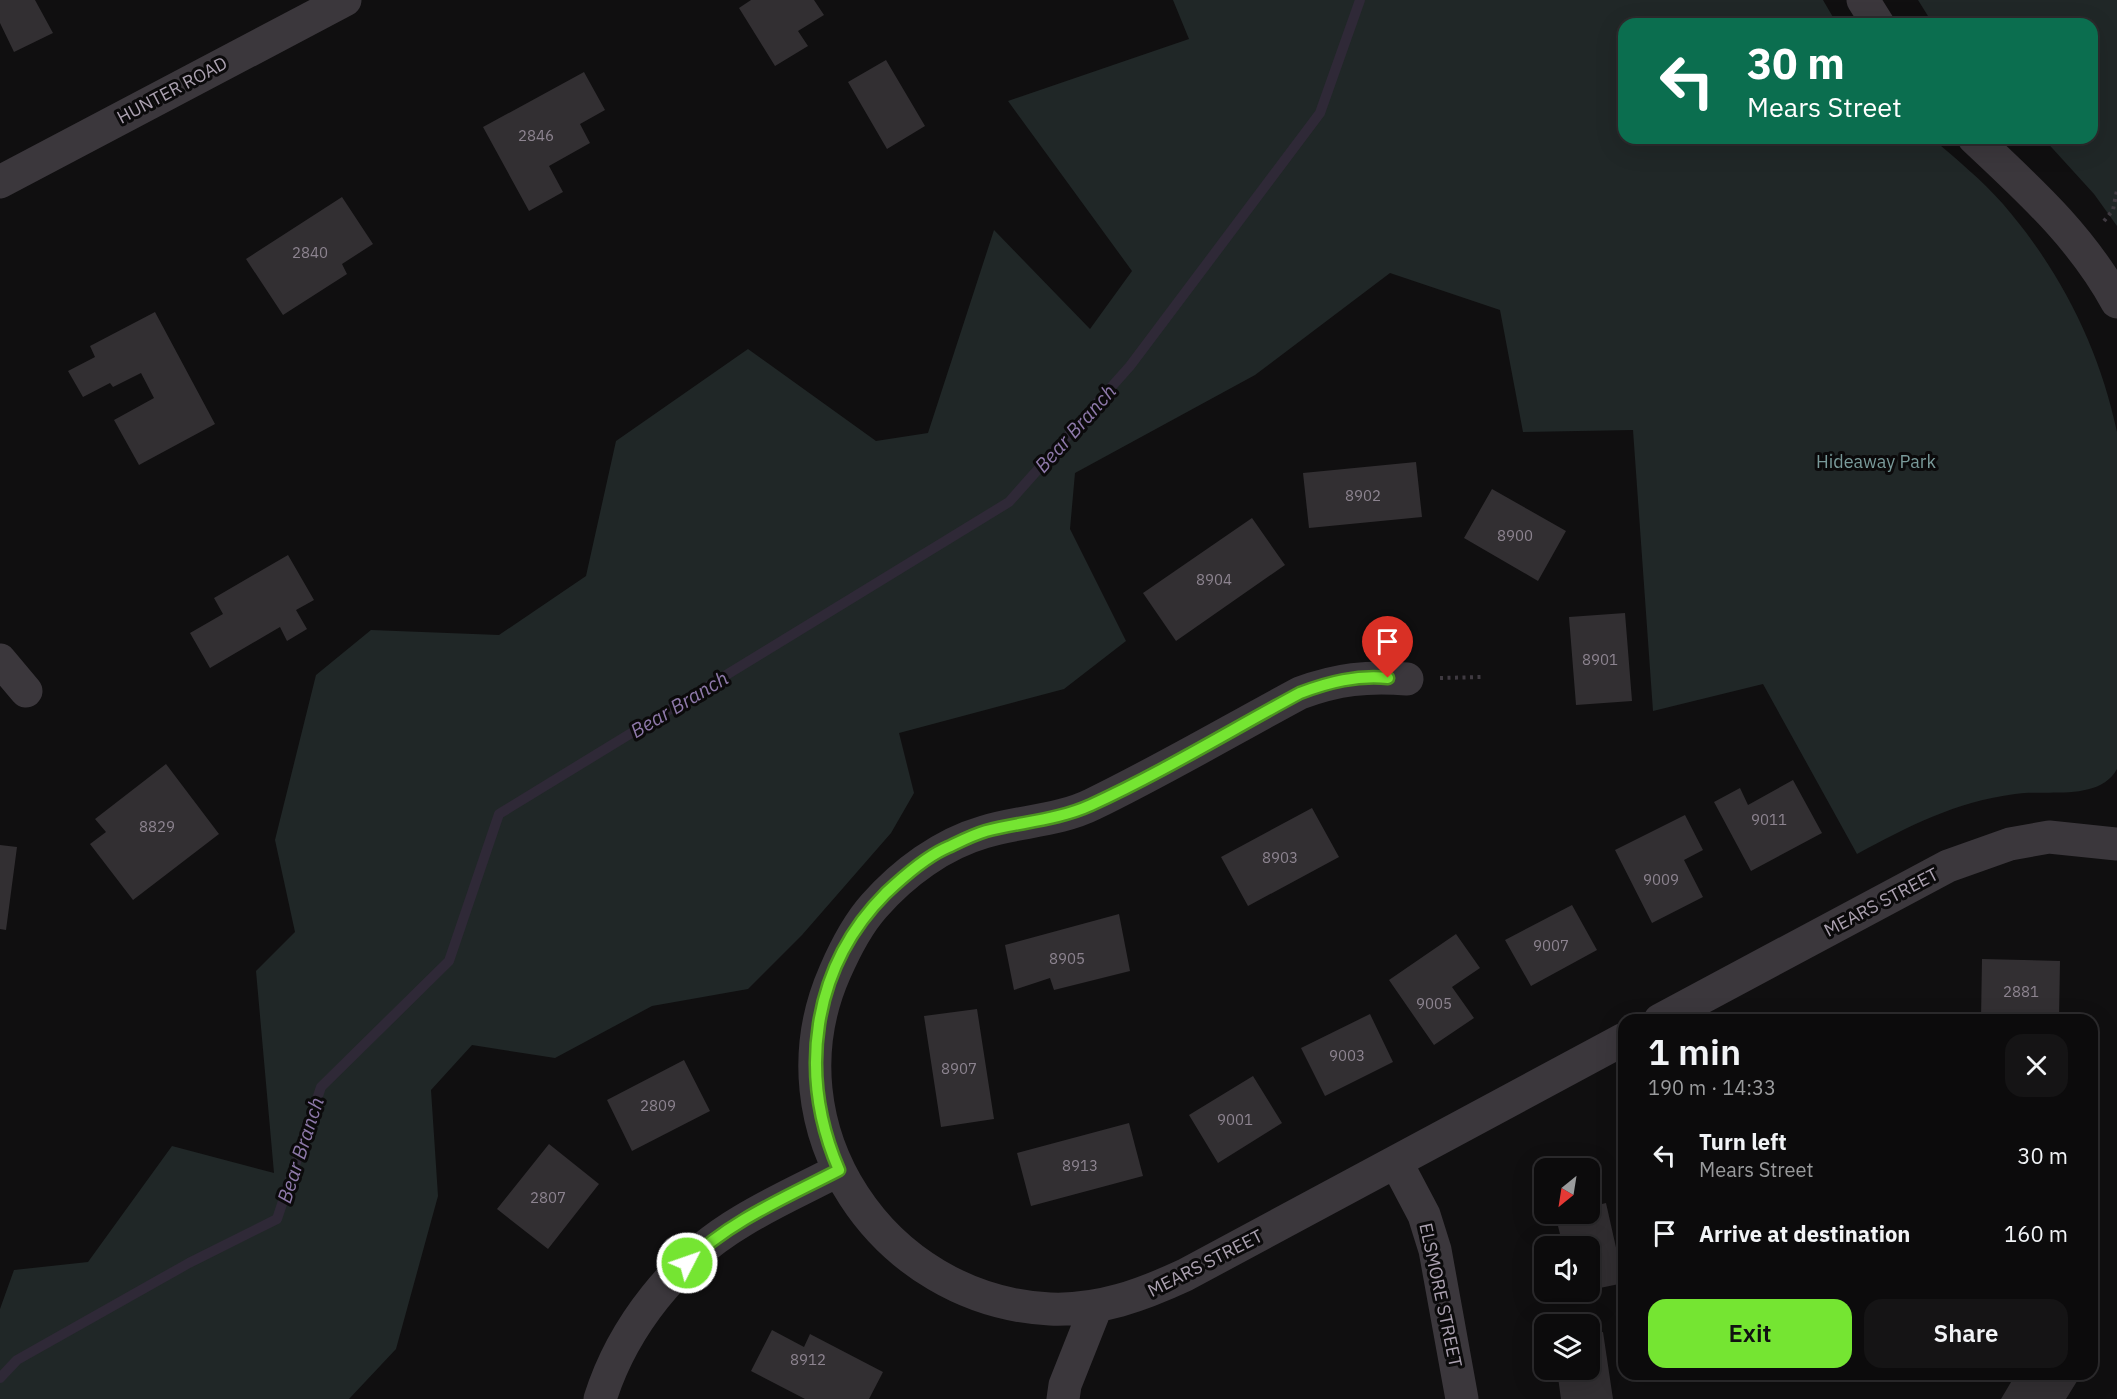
<!DOCTYPE html>
<meta charset="utf-8">
<style>
:root{--surface:#0c0b0c;--page:#151415;--text:#f1f3f6;--muted:#9a9b9d;--line:#2c2b2d;--accent:#75e532}
body{margin:0;font-family:"IBM Plex Sans",sans-serif;background:var(--page);color:var(--text);height:100vh;display:flex;flex-direction:column;font-size:22px;white-space:nowrap}
*{box-sizing:border-box;margin:0}
p{font-size:20px;color:var(--muted)}
.icon{flex:none;width:33px;height:33px;fill:none;stroke:currentColor;stroke-width:2;stroke-linecap:round;stroke-linejoin:round}
.map{position:relative;flex:1;overflow:hidden}
.drawer{position:absolute;left:1618px;top:1014px;width:480px;height:366px;display:flex;flex-direction:column;background:var(--surface);border-radius:18px;box-shadow:0 6px 24px #0002,0 0 0 2px var(--line)}
.drawer>*{flex:none}
.top-card{position:absolute;left:1618px;top:18px;width:480px;height:126px;border-radius:18px;box-shadow:0 6px 24px #0002,0 0 0 2px var(--line);background:#0b6e4f;color:#fff;overflow:hidden}
.needle{width:39px;rotate:210deg}
.fabs{position:absolute;left:1534px;top:1158px;display:grid;gap:12px}
.fabs a{display:grid;place-items:center;width:66px;height:66px;border-radius:12px;background:var(--surface);box-shadow:0 6px 24px #0002,0 0 0 2px var(--line);font-size:30px}
.pin{position:absolute;display:grid;place-items:center;width:51px;height:51px;color:#fff;margin:-62px -26px;border-radius:50% 50% 50% 0;rotate:-45deg;box-shadow:0 0 6px #0007}
.pin .icon{rotate:45deg}
.me{position:absolute;width:66px;margin:-33px;rotate:49deg;stroke-linejoin:round;filter:drop-shadow(0 0 4px #0008)}
.turn{display:flex;align-items:center;gap:21px;height:126px;padding:0 30px;font-size:27px}
.turn .icon{width:78px;height:78px;stroke-width:2.5}
.turn b{display:block;font-size:42px;line-height:51px}
.round{display:grid;place-items:center;flex:none;width:63px;height:63px;border-radius:18px;background:var(--page)}
.overview{display:flex;align-items:center;justify-content:space-between;height:102px;padding:0 30px}
h1{font-size:36px;font-weight:600;line-height:45px}
.button{display:flex;gap:12px;margin-top:auto;padding:12px 30px}
.button a{flex:1;height:69px;border-radius:18px;background:var(--accent);color:#111;font-size:24px;font-weight:600;line-height:69px;text-align:center}
.button a+a{background:var(--page);color:var(--text)}
ul{padding:0;list-style:none}
li{display:flex;align-items:center;gap:18px;height:78px;padding:0 30px}
li div{flex:1}
li b{display:block;font-size:22px}
li em{font-style:normal}
.map>svg:first-child{display:block}
.green{fill:#202727}
.lines{fill:none;stroke-linecap:round;stroke-linejoin:round}
.stream{stroke:#2f2937;stroke-width:10}
.building{fill:#322f32}
.path{stroke:#3f3a41;stroke-width:4;stroke-dasharray:3 4.5;stroke-linecap:butt}
.street{stroke:#3b373c;stroke-width:33}
.route-casing{stroke:#4c9520;stroke-width:15}
.route{stroke:#75e532;stroke-width:10}
.labels{text-anchor:middle;dominant-baseline:central;stroke-width:6;stroke-linejoin:round;paint-order:stroke}
.number-label{font-size:15px;fill:#8d8490}
.street-label{font-size:18px;fill:#aba1b0;stroke:#0b0a0b}
.park-label{font-size:18px;fill:#799a9a;stroke:#0b0a0b}
.water-label{font-size:20px;font-style:italic;fill:#8e79aa;stroke:#0b0a0b}
</style>
<div class="map">
<svg width="2117" height="1399" viewBox="0 0 2117 1399">
<rect width="100%" height="100%" fill="#100f10"/>
<path class="green" d="M1173,0H1823L1837,24H1624V138H1932C1956,159 1982,180 2003,204C2060,270 2099,347 2117,432V769C2099,802 2046,789 2015,794C1955,802 1909,826 1857,854L1763,684L1653,711L1633,430L1523,432L1500,310L1390,273L1255,375L1075,473L1070,529L1126,641L1064,689L899,733L914,793L891,833L802,935L748,989L652,1006L555,1058L472,1045L431,1090L438,1196L396,1349L349,1399H0V1309L14,1270L88,1262L172,1146L274,1173L256,971L295,932L275,840L316,675L371,630L499,635L586,576L616,441L748,349L876,441L928,433L994,230L1090,329L1132,271L1008,101L1189,39Z
M1918,0H2117V226L2094,194L2043,138H2092V24H1933Z"/>
<g class="lines">
<path class="stream" d="M0,1378L17,1360L189,1263L277,1219L321,1087L449,961L499,814L1009,502L1130,366L1320,113L1360,0"/>
</g>
<path class="building" d="M0,0H35L53,33L14,52L0,23Z
M751,0H814L824,15L798,31L808,46L775,66L739,8Z
M886,60L925,126L887,149L848,82Z
M584,72L605,110L580,124L590,143L549,166L563,192L529,211L483,127Z
M342,197L373,244L342,264L347,274L283,315L246,259Z
M155,312L215,424L139,465L114,420L154,398L141,373L113,387L110,383L83,397L68,371L95,357L90,346Z
M1416,462L1422,517L1309,528L1303,473Z
M1492,489L1566,531L1538,581L1464,538Z
M1252,518L1285,565L1176,641L1143,593Z
M288,555L314,600L296,610L307,629L287,641L280,627L210,668L190,633L223,614L214,598Z
M1625,613L1632,701L1576,705L1569,617Z
M166,764L219,834L133,900L90,844L106,832L95,819Z
M1793,780L1822,833L1751,871L1714,802L1740,788L1748,805Z
M1312,808L1339,857L1248,906L1221,857Z
M1685,815L1703,850L1684,860L1703,897L1652,923L1615,850Z
M0,845L17,847L6,930L0,929Z
M1572,905L1597,950L1531,986L1505,940Z
M1119,914L1130,971L1054,990L1050,978L1014,990L1005,945Z
M1456,934L1480,968L1452,987L1474,1018L1434,1045L1389,980Z
M1982,959L2060,961L2059,1020H1981Z
M977,1009L994,1119L941,1127L924,1016Z
M1370,1014L1393,1062L1325,1096L1301,1048Z
M684,1060L710,1111L632,1151L607,1100Z
M1253,1076L1282,1123L1218,1163L1189,1115Z
M1129,1123L1143,1176L1031,1206L1017,1153Z
M549,1144L599,1184L548,1249L497,1209Z
M1606,1203L1624,1283L1590,1290V1246H1563L1555,1214H1590V1207Z
M1545,1256V1292H1580L1541,1301L1532,1258Z
M772,1330L804,1347L810,1334L883,1372L869,1399H805L751,1371Z
M1603,1332L1613,1399H1561L1557,1370H1590V1334Z
M2008,1374H2073L2079,1378L2066,1399H2001L2014,1377Z"/>
<g class="lines">
<path class="path" d="M2104,221L2113,210L2117,190
M1440,678L1481,677"/>
<path class="street" d="M1863,0L1878,24
M1974,138C2028,189 2081,236 2117,302
M0,182L345,0
M0,660L26,691
M1407,679C1367,676 1338,679 1300,693C1231,730 1163,770 1093,804C1059,821 1020,821 984,832C942,844 903,873 874,906C857,925 845,949 835,972C766,1128 883,1301 1050,1309C1099,1311 1142,1295 1185,1275L1624,1039
M1660,1020L1948,866L2010,844L2049,837L2117,844
M1396,1162L1424,1215L1435,1250L1462,1399
M600,1399C623,1326 676,1260 742,1221C773,1202 807,1187 839,1170
M1063,1399L1065,1385L1096,1307"/>
</g>
<g class="lines">
<defs>
<path id="route" d="M687,1263C729,1221 787,1197 839,1170C798,1075 811,968 886,893C903,877 923,859 944,849C957,843 972,835 986,831C1021,822 1058,820 1091,805C1163,772 1231,730 1300,693C1329,682 1357,675 1388,678"/>
</defs>
<use href="#route" class="route-casing"/>
<use href="#route" class="route"/>
</g>
<g class="labels">
<g class="number-label">
<text x="536" y="135">2846</text>
<text x="310" y="252">2840</text>
<text x="1363" y="495">8902</text>
<text x="1515" y="535">8900</text>
<text x="1214" y="579">8904</text>
<text x="1600" y="659">8901</text>
<text x="1769" y="819">9011</text>
<text x="157" y="826">8829</text>
<text x="1280" y="857">8903</text>
<text x="1661" y="879">9009</text>
<text x="1551" y="945">9007</text>
<text x="1067" y="958">8905</text>
<text x="2021" y="991">2881</text>
<text x="1434" y="1003">9005</text>
<text x="1347" y="1055">9003</text>
<text x="959" y="1068">8907</text>
<text x="658" y="1105">2809</text>
<text x="1235" y="1119">9001</text>
<text x="1080" y="1165">8913</text>
<text x="548" y="1197">2807</text>
<text x="808" y="1359">8912</text>
</g>
<g class="street-label">
<text transform="translate(172 90) rotate(-28)">HUNTER ROAD</text>
<text transform="translate(1881 902) rotate(-28)">MEARS STREET</text>
<text transform="translate(1205 1263) rotate(-27)">MEARS STREET</text>
<text transform="translate(1441 1295) rotate(78)">ELSMORE STREET</text>
</g>
<g class="park-label">
<text x="1876" y="461">Hideaway Park</text>
</g>
<g class="water-label">
<text transform="translate(1075 428) rotate(-48)">Bear Branch</text>
<text transform="translate(679 704) rotate(-31)">Bear Branch</text>
<text transform="translate(300 1150) rotate(-72)">Bear Branch</text>
</g>
</g>
</svg>
<div class="fabs">
<a><svg class="needle" viewBox="-14 -14 28 28"><path d="M0-13l5 13h-10z" fill="#e53935"/><path d="M0 13l5-13h-10z" fill="#9a9b9d"/></svg></a>
<a><svg class="icon" aria-label="sound" viewBox="0 0 24 24"><path d="M4 9h4l5-4v14l-5-4H4zM17 9q2 3 0 6"/></svg></a>
<a><svg class="icon" aria-label="layers" viewBox="0 0 24 24"><path d="M12 4l9 5-9 5-9-5zM3 14l9 5 9-5"/></svg></a>
</div>
<div class="pin" style="left:1388px;top:678px;background:#d93025"><svg class="icon" aria-label="arrive" viewBox="0 0 24 24"><path d="M6 21V4h12l-3 4 3 4H6"/></svg></div>
<svg class="me" style="left:687px;top:1263px" viewBox="-20 -20 40 40"><circle r="17" fill="#75e532" stroke="#fff" stroke-width="3"/><path d="M0-11L8 9 0 5-8 9z" fill="#fff"/></svg>
<div class="top-card">
<div class="turn"><svg class="icon" aria-label="left" viewBox="0 0 24 24"><path d="M17 20v-9H6M10 6l-5 5 5 5"/></svg><div><b>30 m</b>Mears Street</div></div>
</div>
<section class="drawer">
<div class="overview"><div><h1>1 min</h1><p>190 m · 14:33</p></div><a class="round"><svg class="icon" aria-label="close" viewBox="0 0 24 24"><path d="M6 6l12 12M18 6L6 18"/></svg></a></div>
<ul>
<li><svg class="icon" aria-label="left" viewBox="0 0 24 24"><path d="M17 20v-9H6M10 6l-5 5 5 5"/></svg><div><b>Turn left</b><p>Mears Street</p></div><em>30 m</em></li>
<li><svg class="icon" aria-label="arrive" viewBox="0 0 24 24"><path d="M6 21V4h12l-3 4 3 4H6"/></svg><div><b>Arrive at destination</b></div><em>160 m</em></li>
</ul>
<div class="button"><a>Exit</a><a>Share</a></div>
</section>
</div>
